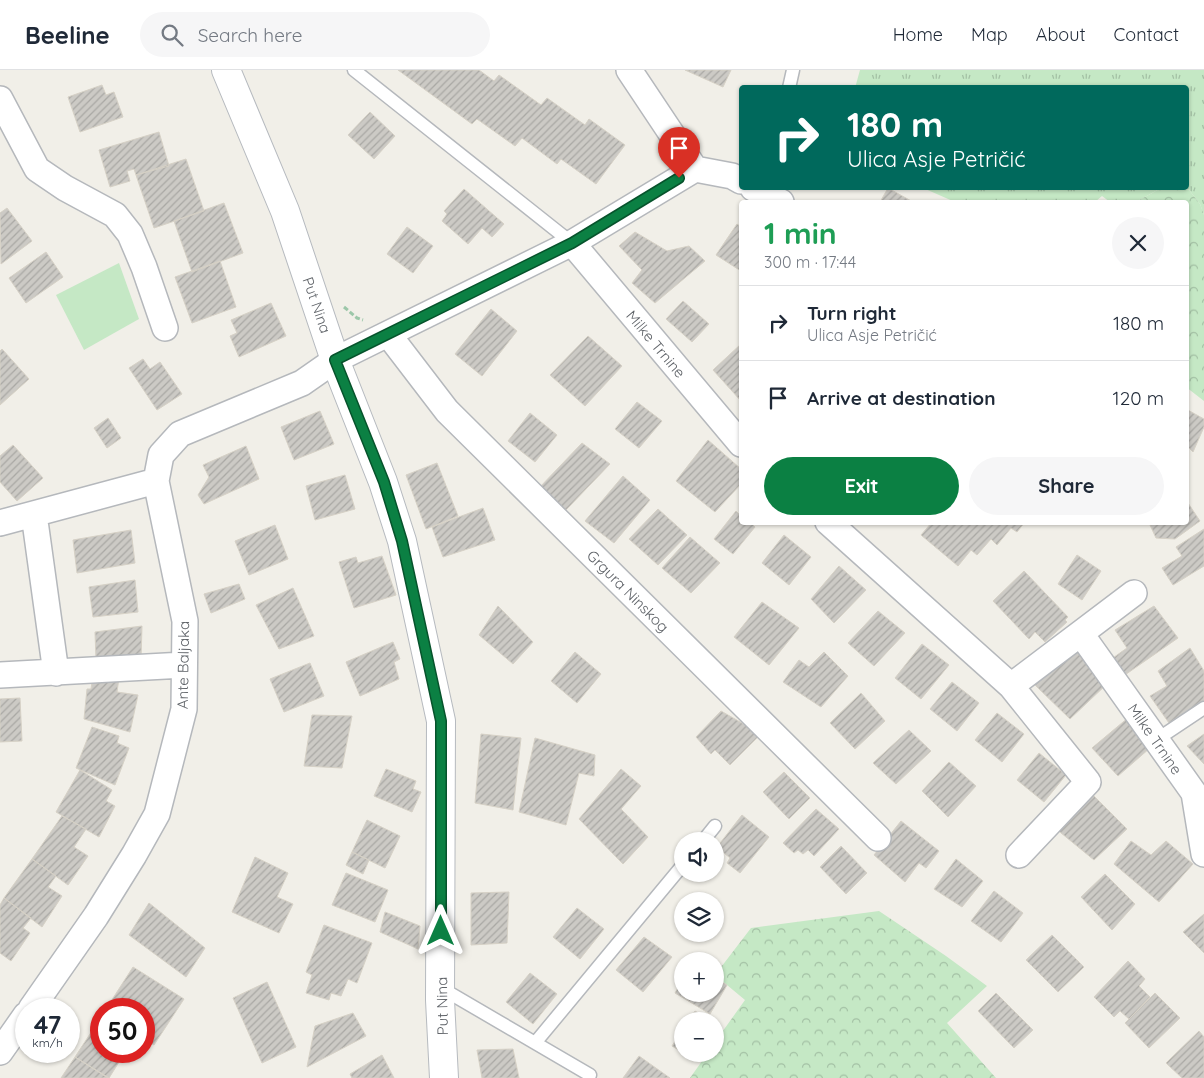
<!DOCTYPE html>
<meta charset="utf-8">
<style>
:root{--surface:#fff;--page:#f6f6f7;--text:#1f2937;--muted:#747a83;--line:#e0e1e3;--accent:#0b8043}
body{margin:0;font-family:Quicksand,sans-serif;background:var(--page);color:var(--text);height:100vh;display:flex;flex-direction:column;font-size:19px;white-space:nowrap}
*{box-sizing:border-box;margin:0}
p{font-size:16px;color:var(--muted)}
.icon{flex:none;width:28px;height:28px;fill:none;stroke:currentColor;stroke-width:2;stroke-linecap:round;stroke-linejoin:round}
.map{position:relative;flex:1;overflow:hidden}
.sheet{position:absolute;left:739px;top:130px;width:450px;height:325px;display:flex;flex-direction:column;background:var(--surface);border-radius:5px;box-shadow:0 1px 4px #0004}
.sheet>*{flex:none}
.guide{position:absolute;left:739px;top:15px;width:450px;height:105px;border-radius:5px;box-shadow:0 1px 4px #0004;background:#00695c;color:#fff;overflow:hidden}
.controls{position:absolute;left:674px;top:762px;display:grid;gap:10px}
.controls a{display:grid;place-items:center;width:50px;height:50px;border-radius:50%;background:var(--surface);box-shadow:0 1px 4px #0004;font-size:25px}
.speed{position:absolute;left:15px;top:928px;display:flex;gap:10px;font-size:25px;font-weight:700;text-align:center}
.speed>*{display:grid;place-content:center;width:65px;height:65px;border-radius:50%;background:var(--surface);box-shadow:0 1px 4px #0004;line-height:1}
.speed small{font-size:12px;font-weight:400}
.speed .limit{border:8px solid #d22;background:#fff;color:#111}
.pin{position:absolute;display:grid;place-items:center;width:42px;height:42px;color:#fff;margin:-51px -21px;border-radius:50% 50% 50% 0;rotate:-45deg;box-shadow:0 0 5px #0007}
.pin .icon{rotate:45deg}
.me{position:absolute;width:55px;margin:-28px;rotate:0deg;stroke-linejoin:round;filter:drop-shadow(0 0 4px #0008)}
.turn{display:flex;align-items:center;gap:18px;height:105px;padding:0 25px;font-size:22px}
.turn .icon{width:65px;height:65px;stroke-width:2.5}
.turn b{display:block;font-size:35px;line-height:42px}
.round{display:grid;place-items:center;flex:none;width:52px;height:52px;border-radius:26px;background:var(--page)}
.summary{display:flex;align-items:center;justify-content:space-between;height:85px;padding:0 25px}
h1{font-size:30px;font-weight:800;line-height:38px;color:#1e9e55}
.primary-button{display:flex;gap:10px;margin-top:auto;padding:10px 25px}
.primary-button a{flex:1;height:58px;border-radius:30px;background:var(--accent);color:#fff;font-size:20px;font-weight:800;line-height:58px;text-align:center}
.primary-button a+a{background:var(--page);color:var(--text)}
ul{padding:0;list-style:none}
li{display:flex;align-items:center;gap:15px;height:75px;padding:0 25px;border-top:1px solid var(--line)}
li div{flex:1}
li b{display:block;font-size:19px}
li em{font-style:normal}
header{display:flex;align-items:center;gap:30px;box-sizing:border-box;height:70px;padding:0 25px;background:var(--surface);border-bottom:1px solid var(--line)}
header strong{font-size:24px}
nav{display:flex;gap:28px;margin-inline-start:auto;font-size:18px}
.search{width:350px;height:45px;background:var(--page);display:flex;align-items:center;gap:12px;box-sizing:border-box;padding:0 18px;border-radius:28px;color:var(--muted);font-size:19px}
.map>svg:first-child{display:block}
.grass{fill:url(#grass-tufts)}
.forest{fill:url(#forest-crowns)}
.pitch{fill:#c5e8c5}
.building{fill:url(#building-hatch);stroke:#d6d1c6}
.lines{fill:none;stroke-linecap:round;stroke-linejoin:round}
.service-casing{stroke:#b5b8bc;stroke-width:15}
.minor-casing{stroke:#b5b8bc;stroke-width:28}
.secondary-casing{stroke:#b6babf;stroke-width:30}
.path{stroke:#9cc7a9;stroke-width:3;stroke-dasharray:5 2.5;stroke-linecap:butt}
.service{stroke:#fff;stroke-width:12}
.minor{stroke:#fff;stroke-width:25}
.secondary{stroke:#fff;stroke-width:28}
.route-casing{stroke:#07532c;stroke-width:12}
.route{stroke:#0b8043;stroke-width:9}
.labels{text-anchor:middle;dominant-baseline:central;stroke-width:4;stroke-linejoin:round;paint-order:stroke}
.street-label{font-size:15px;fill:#5f6368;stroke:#fff}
</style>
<header>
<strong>Beeline</strong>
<div class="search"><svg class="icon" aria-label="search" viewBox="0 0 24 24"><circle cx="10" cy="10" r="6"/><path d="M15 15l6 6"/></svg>Search here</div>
<nav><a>Home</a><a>Map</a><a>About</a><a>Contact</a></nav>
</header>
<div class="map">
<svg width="1204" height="1008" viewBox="0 0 1204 1008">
<defs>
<pattern id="grass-tufts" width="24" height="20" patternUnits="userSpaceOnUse" patternTransform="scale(1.25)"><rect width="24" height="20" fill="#c5e8c5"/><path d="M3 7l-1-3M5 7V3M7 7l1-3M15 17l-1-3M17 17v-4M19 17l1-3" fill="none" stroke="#a3c0a4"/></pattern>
<pattern id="forest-crowns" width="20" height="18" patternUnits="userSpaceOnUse" patternTransform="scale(1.25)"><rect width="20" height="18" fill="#c5e8c5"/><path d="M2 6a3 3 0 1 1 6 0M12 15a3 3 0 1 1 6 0" fill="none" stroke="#a3c0a4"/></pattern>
<pattern id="building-hatch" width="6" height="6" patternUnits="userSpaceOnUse" patternTransform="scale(1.25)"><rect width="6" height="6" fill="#cccac5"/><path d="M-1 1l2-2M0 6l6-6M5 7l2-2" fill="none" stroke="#a9a8a4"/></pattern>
</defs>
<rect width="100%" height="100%" fill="#f1efe8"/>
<path class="grass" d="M860,0H1204V145L1200,134L1186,116V18H855Z
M923,118H1161L1136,132H1110L1102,126L1095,132H955Z"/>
<path class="forest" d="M1186,116L1200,134L1204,145V331L1186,317V132H1136L1161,118H1186Z
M879,841L946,886L987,916L947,953L996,1008H690L707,984H715V972L745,930L715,905L751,858Z"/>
<path class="pitch" d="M119,193L139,249L84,280L56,225Z"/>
<path class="building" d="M398,0H479L494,11L499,5L541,35L547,28L585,55L589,49L625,75L596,114L561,89L557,94L522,68L515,76L477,49L472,54Z
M685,0H731L723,17Z
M102,15L106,25L114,22L123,47L80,62L68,27Z
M370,42L395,66L374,89L348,65Z
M159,62L169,96L136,105L134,99L127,101L130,111L110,117L99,80Z
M186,89L204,141L154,158L136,105Z
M888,118L913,132H880Z
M464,119L504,154L492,167L482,158L468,174L442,151L447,144L444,141Z
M224,133L243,183L192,202L174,151Z
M7,138L32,171L1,194L0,143Z
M737,154L741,157V201L716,185Z
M407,157L433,176L413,203L387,184Z
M635,162L667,181L689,176L705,191L655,233L632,213L642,200L619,176Z
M46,182L63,207L26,233L9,208Z
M220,191L236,237L192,253L175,207Z
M683,231L709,254L692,272L666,249Z
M271,233L286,266L239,287L230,266L237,263L231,250Z
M491,239L517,261L482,306L455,284Z
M588,266L622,296L585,336L550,305Z
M741,274V331L713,300Z
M2,279L29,309L0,335V281Z
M143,289L150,299L160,292L182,324L157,340L129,298Z
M637,332L662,351L639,378L615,359Z
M1186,339L1204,349V357L1193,382L1186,375Z
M320,341L334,374L294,390L281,357Z
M530,343L557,365L535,392L508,371Z
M108,348L121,368L107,378L94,358Z
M708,370L741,399V414L715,442L676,411Z
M582,373L610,394L566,440L539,418Z
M13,375L43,408L17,431L0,412V386Z
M246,376L259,409L204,434L198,425L209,407L203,395Z
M437,393L458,446L426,459L406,405Z
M345,405L355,439L315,450L306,416Z
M623,406L650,430L614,473L585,451Z
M1186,430L1200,451L1175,469L1156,468L1150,455L1152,452H1186Z
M483,438L495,470L443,487L432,457Z
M658,439L687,465L658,495L629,469Z
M736,441L741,446V452H750L755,457L733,484L714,469Z
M932,452H1025L1017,462L1011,458L997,475L991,469L977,485L971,480L958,496L921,465Z
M275,455L288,489L249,505L235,471Z
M1204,459V496L1173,515L1162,498L1182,486L1176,477Z
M131,460L135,493L77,503L73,470Z
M784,465L811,487L789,515L762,493Z
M690,467L720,493L691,523L662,498Z
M1077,485L1101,501L1082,530L1058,514Z
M382,486L396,525L354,538L339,492L356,487L358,493Z
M839,496L866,520L834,553L811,529Z
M1024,501L1068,547L1065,550L1067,552L1045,572L1035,562L1029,569L993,531Z
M135,510L138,542L93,547L89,517Z
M239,514L245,529L211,543L204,524Z
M293,518L314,566L279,579L256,535Z
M762,532L799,558L769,595L734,567Z
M498,536L533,572L513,594L479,565Z
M1154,536L1178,568L1122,607L1110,590L1127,578L1115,560Z
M878,541L905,563L874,596L848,573Z
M142,556L141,590H96L95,562Z
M393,572L400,589L394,592L399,609L360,626L346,592Z
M922,574L949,595L921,629L895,608Z
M1190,578L1204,601V631L1169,653L1150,626L1167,616L1158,601Z
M1078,580L1108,613L1070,649L1034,614Z
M575,582L601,604L577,633L551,611Z
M824,582L848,606L821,637L783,612L799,590L809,597Z
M310,593L324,626L284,642L270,609Z
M93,605L119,608L117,622L138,625L130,662L84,649L87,619H91Z
M952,612L979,633L957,661L930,639Z
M861,623L885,651L855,679L830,653Z
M20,628L22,671L0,672V629Z
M721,641L761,664L730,695L715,680L711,684L696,667Z
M997,643L1024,664L1002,692L975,670Z
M312,645L352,646L342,698L304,696Z
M1129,647L1150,678L1118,706L1092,678Z
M92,657L119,666L117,673L129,678L115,715L76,698Z
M909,660L931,681L896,714L873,693Z
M481,664L521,668L513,740L475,733Z
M1204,664V694L1187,676Z
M535,668L595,685L594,706L579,703L566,755L519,742Z
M1039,683L1066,705L1044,732L1017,710Z
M949,692L976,716L948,747L922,721Z
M386,699L416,711L413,719L421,722L412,742L374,726Z
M621,699L641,716L621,739L648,767L623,794L579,749Z
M80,700L112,720L106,731L115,736L99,767L56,742Z
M784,702L810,728L789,749L763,722Z
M1089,721L1127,759L1094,790L1055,758Z
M816,739L839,759L814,786L808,780L803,784L798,780L794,783L783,773Z
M742,745L769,767L740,803L727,793L730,788L717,777Z
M62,746L86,759L74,777L88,786L68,815L32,789Z
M367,750L400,766L385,798L352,782Z
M901,751L939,781L926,798L919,793L905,812L874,785Z
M1131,771L1151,785L1166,771L1193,794L1159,832L1114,794Z
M841,776L867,803L846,824L820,797Z
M352,782L369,790L363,804L346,795Z
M255,787L288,803L277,827L293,834L279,863L232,842Z
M32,789L56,806L48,817L62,826L42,857L4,828Z
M956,789L983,811L962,837L934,819Z
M346,803L388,820L375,852L332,835Z
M1105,804L1135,834L1112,860L1081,827Z
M994,821L1023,843L1001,872L971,851Z
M509,822L507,873L471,875V823Z
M4,828L31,848L23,858L30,863L11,891L0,883V835Z
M149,833L205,878L186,907L129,865Z
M577,838L604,859L580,889L553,867Z
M385,842L420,856L418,879L380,862Z
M1204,844V883L1183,862Z
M324,855L372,873L357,913L348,909L341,926L331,923L329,930L306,923L312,905L306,902Z
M1052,865L1084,897L1058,922L1026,890Z
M644,867L672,887L643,922L616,900Z
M1128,891L1145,909L1139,916L1150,927L1129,949L1120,941L1114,947L1094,927Z
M133,897L184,929L154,975L144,969V939H106Z
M530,903L557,924L533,954L506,932Z
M715,908L727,915L710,944L675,923L682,911V924H715Z
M267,912L296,977L262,993L233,928Z
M996,923L1033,960L1014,978L978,941Z
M1155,923L1180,948L1149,978L1125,953Z
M695,941L711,951H688Z
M353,943L366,966L307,997L315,956Z
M101,947V981H126L109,1008L75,987Z
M682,960V982L672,976Z
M1199,961L1204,967V1008H1182L1166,993Z
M513,979L519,1008H482L477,980Z
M685,984H699L695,990Z
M382,985L394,1008H352L350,1004Z
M639,986L670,1008H623Z
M75,987L108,1008H61Z"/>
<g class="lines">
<defs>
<path id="service" d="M354,0L572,173
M789,18L793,0
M1156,670L1204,638
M703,771L715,756
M441,918L590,1005
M535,973L682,796"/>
<path id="minor" d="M0,29L37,99L65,118L115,145L130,164L144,197L165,258
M695,99L732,106L741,111
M753,118L781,132
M572,173L741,374
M388,264L447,341L878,768
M34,444L56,603
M828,452L1011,616L1088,712L1019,785
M0,453L156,411
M1081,564L1194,723L1204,784
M0,605L184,595
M1011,616L1134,523
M31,939L96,846L134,785L157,744L184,639L185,551L156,411L161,385L180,364L302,313L335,290L572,173L695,99L629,0
M0,982L26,945"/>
<path id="secondary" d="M226,0L285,141L335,290L383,412L402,471L441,651L440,930L444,1008"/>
</defs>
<use href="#service" class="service-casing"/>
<use href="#minor" class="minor-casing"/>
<use href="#secondary" class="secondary-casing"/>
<path class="path" d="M344,237L357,248L363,250"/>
<use href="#service" class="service"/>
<use href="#minor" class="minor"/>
<use href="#secondary" class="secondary"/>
</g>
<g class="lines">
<defs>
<path id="route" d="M441,861V651L402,471L384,412L335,290L572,173L679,108"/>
</defs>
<use href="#route" class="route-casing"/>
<use href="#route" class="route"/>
</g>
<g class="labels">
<g class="street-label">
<text transform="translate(317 235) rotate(71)">Put Nina</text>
<text transform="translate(656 274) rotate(50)">Milke Trnine</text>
<text transform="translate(628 521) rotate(45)">Grgura Ninskog</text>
<text transform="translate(183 595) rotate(-89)">Ante Baljaka</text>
<text transform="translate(1155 669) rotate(55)">Milke Trnine</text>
<text transform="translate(442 936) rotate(-91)">Put Nina</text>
</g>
</g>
</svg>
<div class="controls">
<a><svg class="icon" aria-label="sound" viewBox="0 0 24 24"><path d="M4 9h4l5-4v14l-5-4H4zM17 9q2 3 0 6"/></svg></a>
<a><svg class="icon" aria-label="layers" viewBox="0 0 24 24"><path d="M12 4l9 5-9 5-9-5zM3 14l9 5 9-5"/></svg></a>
<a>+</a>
<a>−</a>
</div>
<div class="speed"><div>47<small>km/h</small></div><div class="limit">50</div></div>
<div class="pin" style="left:679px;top:108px;background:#d93025"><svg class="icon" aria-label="arrive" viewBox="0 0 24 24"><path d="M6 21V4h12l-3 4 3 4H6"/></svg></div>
<svg class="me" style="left:441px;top:861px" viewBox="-20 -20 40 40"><path d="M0-17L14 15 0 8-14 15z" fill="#0b8043" stroke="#fff" stroke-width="4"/></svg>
<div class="guide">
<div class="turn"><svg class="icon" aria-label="right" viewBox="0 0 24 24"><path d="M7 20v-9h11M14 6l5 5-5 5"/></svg><div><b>180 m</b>Ulica Asje Petričić</div></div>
</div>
<section class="sheet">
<div class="summary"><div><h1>1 min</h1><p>300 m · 17:44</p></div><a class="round"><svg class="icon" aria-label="close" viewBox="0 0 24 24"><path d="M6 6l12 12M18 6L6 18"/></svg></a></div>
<ul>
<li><svg class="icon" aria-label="right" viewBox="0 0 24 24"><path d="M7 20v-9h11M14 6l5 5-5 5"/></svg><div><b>Turn right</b><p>Ulica Asje Petričić</p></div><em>180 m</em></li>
<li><svg class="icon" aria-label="arrive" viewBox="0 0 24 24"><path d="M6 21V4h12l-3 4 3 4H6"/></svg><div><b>Arrive at destination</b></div><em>120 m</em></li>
</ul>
<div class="primary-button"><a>Exit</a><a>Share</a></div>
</section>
</div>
